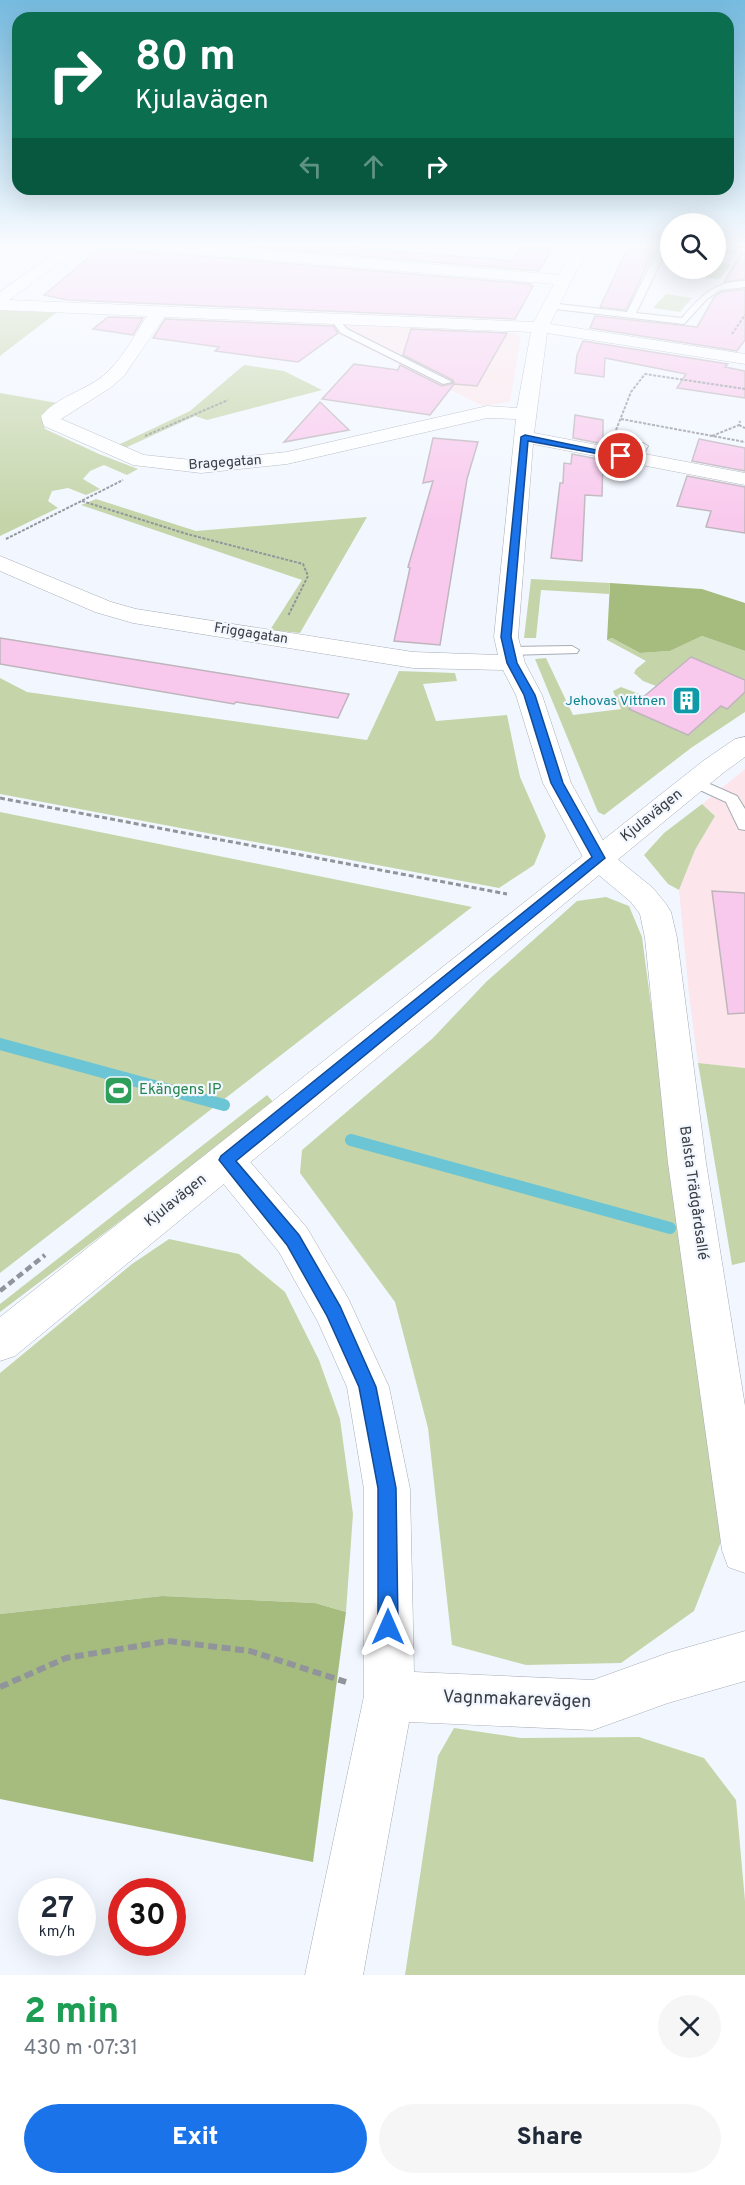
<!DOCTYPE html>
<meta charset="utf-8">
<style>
:root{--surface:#fff;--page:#f6f6f7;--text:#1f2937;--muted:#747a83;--accent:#1a73e8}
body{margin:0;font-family:Overpass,sans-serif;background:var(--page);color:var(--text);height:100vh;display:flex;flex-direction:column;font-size:22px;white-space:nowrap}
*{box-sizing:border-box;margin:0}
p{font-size:20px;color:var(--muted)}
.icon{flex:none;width:33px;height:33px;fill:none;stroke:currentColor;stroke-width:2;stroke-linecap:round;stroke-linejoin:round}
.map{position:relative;height:1975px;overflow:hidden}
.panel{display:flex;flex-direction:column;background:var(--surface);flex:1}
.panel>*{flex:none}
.hud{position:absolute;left:12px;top:12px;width:722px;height:183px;border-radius:18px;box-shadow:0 6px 24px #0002;background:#0b6e4f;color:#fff;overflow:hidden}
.buttons{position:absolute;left:660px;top:213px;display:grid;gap:12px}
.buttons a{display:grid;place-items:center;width:66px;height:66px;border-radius:50%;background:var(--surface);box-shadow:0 6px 24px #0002;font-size:30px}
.speed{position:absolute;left:18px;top:1878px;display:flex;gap:12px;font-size:30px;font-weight:700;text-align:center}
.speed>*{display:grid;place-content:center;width:78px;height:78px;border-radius:50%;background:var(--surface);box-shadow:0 6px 24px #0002;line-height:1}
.speed small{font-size:15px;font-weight:400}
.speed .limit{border:9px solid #d22;background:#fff;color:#111}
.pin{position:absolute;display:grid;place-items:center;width:51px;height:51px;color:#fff;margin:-26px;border:3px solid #fff;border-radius:50%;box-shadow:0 2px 6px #0007}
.me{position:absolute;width:66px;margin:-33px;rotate:0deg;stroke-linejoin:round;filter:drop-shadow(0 0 4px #0008)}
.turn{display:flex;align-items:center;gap:21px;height:126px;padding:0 24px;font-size:27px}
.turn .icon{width:78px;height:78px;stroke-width:2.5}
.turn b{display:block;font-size:42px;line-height:51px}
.lanes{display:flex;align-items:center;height:57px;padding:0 24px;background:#0003;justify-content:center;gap:30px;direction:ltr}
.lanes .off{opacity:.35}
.round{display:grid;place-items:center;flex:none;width:63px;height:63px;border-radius:32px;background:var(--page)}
.summary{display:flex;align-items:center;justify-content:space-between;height:102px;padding:0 24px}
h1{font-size:36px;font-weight:800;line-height:45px;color:#1e9e55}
.cta{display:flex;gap:12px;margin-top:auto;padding:12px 24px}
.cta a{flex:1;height:69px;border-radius:36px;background:var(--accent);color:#fff;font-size:24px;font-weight:800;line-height:69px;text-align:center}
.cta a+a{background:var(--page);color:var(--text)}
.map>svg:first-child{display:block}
.commercial{fill:#fce6eb}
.green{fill:#c5d5a9}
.forest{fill:#a6bc7e}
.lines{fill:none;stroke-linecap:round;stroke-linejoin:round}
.stream{stroke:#6cc5d4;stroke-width:12}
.building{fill:#f9c9ed;stroke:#bfb5bc;stroke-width:1.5}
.service-casing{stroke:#a6acb5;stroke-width:2}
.minor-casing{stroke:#a6acb5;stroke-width:1}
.tertiary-casing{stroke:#a6acb5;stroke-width:1}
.path-far3{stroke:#91959b;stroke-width:2;stroke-dasharray:3 1.5;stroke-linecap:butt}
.path-far2{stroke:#91959b;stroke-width:3;stroke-dasharray:5 3;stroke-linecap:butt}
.path-far1{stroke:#91959b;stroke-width:4.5;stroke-dasharray:7 4;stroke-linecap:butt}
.path{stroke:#91959b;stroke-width:6;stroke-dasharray:9 4.5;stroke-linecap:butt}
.service{fill:#fff;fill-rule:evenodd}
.minor{fill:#fff;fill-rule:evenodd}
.tertiary{fill:#fff;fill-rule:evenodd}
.route{fill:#1a73e8;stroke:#114b97;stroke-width:1.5}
.labels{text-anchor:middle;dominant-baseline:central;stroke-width:4.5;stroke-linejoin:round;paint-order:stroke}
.far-street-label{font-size:14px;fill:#3a3d41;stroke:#f2f7ff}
.far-culture-label{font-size:14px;fill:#0d838f;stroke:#f2f7ff;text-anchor:end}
.street-label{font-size:15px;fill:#3a3d41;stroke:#f2f7ff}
.leisure-label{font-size:15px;fill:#27864d;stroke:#f2f7ff;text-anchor:start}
.near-street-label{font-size:18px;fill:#3a3d41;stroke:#f2f7ff}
</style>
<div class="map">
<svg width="745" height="1975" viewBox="0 0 745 1975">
<rect width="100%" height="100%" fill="#f2f7ff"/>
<path class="commercial" d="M316,323L515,333L521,337L510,402L483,406Z
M745,769V1068L698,1063L689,995L679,890L695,850L715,816L702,804Z"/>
<path class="green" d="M716,262L731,264L720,279L693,276L698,269L716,268Z
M666,294L692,298L680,312L653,308Z
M0,310L56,313L0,356Z
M244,365L284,371L322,390L207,420L195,416L125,448L118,445L190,411Z
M0,393L63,404L41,415L45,429L99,454L138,469L127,475L104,465L90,471L83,479L100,489L86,495L68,488L52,491L48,501L58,508L0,536Z
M96,499L196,531L367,517L300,633L270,630L302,580L81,505Z
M531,579L610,583L609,594L541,590L536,638H524Z
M702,636L745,651V680L691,658L656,686L643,681L634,673L636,669L646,661L607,640L612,638L640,653L670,651Z
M546,658L573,715L621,709L613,691L621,687L645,696L629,709L688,735L721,706L727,708L745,692V712L691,748L604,815L598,812L535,659Z
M399,671L455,673L457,681L423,684L436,721L507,715L520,777L546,836L534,865L499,888L0,794V678L27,692L367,740Z
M702,804L715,816L695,850L679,890L668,884L644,855L664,833Z
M0,812L472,907L0,1273Z
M606,897L629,906L642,937L722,1539L694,1611L621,1663L526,1665L452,1645L428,1428L395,1302L300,1173L302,1150L433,1038L486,982L577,901Z
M698,1063L745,1068V1262L732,1265Z
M267,1095L275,1104L0,1312V1304Z
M169,1239L239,1254L285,1292L319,1360L340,1419L353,1514L346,1612L315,1603L162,1596L0,1614V1373L132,1264Z
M454,1728L521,1738L639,1737L704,1758L736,1800L745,1901V1975H405L438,1756Z"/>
<path class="forest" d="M610,583L702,589L745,603V651L702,636L670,651L640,653L612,638L607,640Z
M162,1596L315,1603L346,1612L313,1862L0,1799V1614Z"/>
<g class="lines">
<path class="stream" d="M0,1044L224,1105
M351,1140L670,1228"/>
</g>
<path class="building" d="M241,245H328L512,261L522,245H554L539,271L240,246Z
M100,248L531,284L530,286H533L515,319L68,300L44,295Z
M627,250L653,252L626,310L600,307Z
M741,254H745V279L724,282Z
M745,289V340L737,351L590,328L595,316L697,327L715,296L721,292Z
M108,317L143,318L133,335L93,329Z
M165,319L333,326L338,333L298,362L215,351L219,347L153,338Z
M411,329L507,333L477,386L454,384L430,415L322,399L354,364L398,370L400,365L442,386L454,383L453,380L403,355Z
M583,341L728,364L725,367L745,371V398L677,388L686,374L605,358L604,377L575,373L577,355Z
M320,402L349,430L284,442Z
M575,415L603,420V444L573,438Z
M433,438L478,442L467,479L440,645L394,641L410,568L408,567L433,481L423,483Z
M699,439L745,448V471L692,461Z
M572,454L603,460L602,496L585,495L582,561L551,558L560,483H563L564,463L571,464Z
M687,476L745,487V533L706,527L711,511L677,506Z
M0,638L188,668L349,694L338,718L236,702L234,704L0,664Z
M691,657L745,680V692L727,709L721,706L688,735L629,709Z
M712,891L745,893V1013L728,1014Z"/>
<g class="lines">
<defs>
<path id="service" d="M618,245L670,247V251H666L636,313L682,318C700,296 715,281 745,281V287L720,290L706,300L684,324L547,308L546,306L550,303L627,312L658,250L622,247Z
M716,247L745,248V252L716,251Z
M335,316L347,329L452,382L443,384L341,333L330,319Z
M643,443L648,446L640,460H632L631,458L639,444Z
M572,646L579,650L577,653L509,655L502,651L509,647Z
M694,777L737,796L745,809V830L739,829L726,802L689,785L686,782Z"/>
<path id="minor" d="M66,245H83L9,300L534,322L554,284L144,249L137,245H197L559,275L575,245H589L550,324L745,354V364L547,333L534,433L745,473V485L533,444L518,637L525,663L542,695L571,783L610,853L653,888L666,904L671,912L677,938L706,1163L745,1406V1573L728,1567L722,1550L668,1163L645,938L640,914L631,902L588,866L584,859L543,783L516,695L503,670L413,668L133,623L95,612L0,571V556L111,602L136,609L413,652L498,655L494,637L516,419L487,418L287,464L201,473L133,465L44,426L41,417C55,397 85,391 103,376C122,360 134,336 147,316L0,310V292ZM164,317L531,332L517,408L487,406L287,452L201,461L144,455L61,419L110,388L124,376Z
M226,1145L239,1149L307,1228L348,1298L389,1387L410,1489L414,1672L593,1680L668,1653L745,1631V1681L668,1703L593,1730L409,1722L363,1975H305L364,1696V1489L347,1387L318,1322L279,1252L213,1171L207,1160L213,1149Z"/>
<path id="tertiary" d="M745,737V757L723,773L15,1356L0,1361V1317L703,761L735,739Z"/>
</defs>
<use href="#service" class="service-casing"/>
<use href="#minor" class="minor-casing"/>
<use href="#tertiary" class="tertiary-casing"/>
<path class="path-far3" d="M732,334L745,315
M621,419L745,442
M739,425L745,428
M616,430L631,392L645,374L745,389
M145,436L228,400
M712,436L739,425L740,421
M82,501L187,534L303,564L308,576L288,616
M6,539L123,480"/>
<path class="path-far2" d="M0,798L507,894"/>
<path class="path-far1" d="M0,1291L45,1255"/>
<path class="path" d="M0,1687L66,1658L168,1641L250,1651L346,1682"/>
<use href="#service" class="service"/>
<use href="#minor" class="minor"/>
<use href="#tertiary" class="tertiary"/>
</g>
<linearGradient id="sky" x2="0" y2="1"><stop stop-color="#76bbe0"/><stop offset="0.47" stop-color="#f9fbff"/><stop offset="1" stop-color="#f9fbff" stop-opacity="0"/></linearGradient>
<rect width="745" height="521" fill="url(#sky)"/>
<path class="route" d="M525,435L625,456L621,458L528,441L511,637L517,663L535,695L563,783L605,858L236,1161L299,1235L340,1306L376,1387L396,1488L398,1627L395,1634L388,1637L381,1634L378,1627V1488L359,1387L327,1316L287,1245L219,1160L221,1156L592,857L551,783L524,695L507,663L501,637L521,437Z"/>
<defs>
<symbol id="building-square" viewBox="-11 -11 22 22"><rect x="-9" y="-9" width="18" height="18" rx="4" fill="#0f9aa8" stroke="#f2f7ff"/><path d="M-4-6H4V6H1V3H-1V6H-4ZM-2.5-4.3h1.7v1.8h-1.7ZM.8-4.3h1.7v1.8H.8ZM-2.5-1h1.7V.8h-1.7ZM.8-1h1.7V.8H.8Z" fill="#fff"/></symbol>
<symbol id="stadium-square" viewBox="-11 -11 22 22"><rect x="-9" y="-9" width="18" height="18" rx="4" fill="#2e9e5b" stroke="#f2f7ff"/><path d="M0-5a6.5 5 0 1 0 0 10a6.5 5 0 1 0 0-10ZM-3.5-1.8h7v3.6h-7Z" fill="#fff"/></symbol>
</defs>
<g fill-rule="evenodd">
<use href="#building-square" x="670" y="684" width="33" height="33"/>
<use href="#stadium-square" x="102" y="1074" width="33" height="33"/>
</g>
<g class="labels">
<g class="far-street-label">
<text transform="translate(225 463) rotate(-4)">Bragegatan</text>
<text transform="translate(251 634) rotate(9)">Friggagatan</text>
</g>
<g class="far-culture-label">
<text x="666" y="701">Jehovas Vittnen</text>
</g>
<g class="street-label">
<text transform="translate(652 816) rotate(-39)">Kjulavägen</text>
<text transform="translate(693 1193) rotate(82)">Balsta Trädgårdsallé</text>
<text transform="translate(176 1201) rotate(-39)">Kjulavägen</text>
</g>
<g class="leisure-label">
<text x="139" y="1090">Ekängens IP</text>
</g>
<g class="near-street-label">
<text transform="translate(517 1700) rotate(2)">Vagnmakarevägen</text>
</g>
</g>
</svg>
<div class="buttons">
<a><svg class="icon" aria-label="search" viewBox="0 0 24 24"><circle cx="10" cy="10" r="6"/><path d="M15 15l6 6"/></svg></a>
</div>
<div class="speed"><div>27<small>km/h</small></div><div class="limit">30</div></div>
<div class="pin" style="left:621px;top:456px;background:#d93025"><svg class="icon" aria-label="arrive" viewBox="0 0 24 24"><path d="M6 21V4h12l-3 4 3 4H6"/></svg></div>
<svg class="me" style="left:388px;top:1627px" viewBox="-20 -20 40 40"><path d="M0-17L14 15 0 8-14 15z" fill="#1a73e8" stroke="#fff" stroke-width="4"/></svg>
<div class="hud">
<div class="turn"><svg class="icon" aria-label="right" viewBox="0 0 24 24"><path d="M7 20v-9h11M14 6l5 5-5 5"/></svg><div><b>80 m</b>Kjulavägen</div></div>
<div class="lanes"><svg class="icon off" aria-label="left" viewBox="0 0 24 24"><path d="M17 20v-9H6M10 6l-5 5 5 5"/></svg><svg class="icon off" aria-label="ahead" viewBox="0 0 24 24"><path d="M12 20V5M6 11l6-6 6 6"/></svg><svg class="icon" aria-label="right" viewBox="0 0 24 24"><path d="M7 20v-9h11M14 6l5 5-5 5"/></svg></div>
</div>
</div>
<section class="panel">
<div class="summary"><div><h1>2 min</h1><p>430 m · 07:31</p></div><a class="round"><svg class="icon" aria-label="close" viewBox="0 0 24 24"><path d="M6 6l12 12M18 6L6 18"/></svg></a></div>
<div class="cta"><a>Exit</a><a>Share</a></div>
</section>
